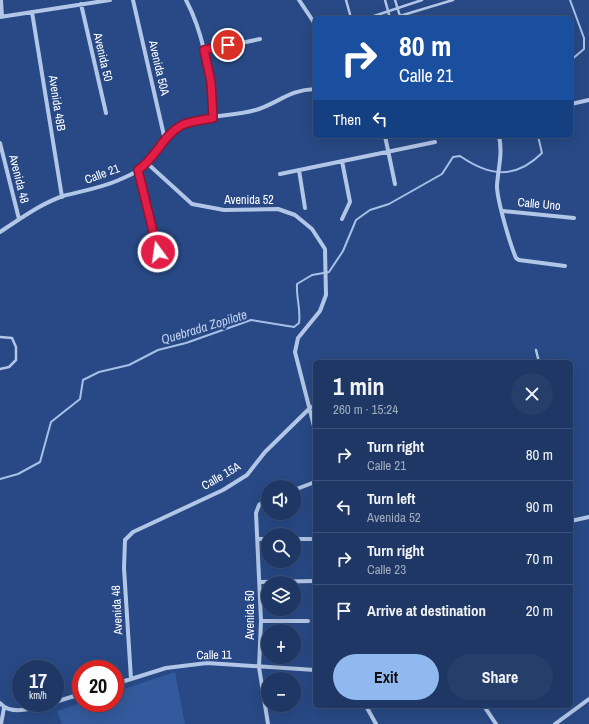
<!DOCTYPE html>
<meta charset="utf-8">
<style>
:root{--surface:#1e3764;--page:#263f6a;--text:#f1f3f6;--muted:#a1acbf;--line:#3c5178;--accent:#90b9f0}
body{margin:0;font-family:"Archivo Narrow",sans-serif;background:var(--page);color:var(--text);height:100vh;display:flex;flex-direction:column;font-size:15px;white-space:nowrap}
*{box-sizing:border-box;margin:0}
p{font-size:13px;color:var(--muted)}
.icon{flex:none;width:22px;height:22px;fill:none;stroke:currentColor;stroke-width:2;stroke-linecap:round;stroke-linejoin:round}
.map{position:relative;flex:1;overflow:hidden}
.sheet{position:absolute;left:313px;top:360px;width:260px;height:348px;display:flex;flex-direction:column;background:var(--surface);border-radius:6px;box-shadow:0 4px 16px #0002,0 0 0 1px var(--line)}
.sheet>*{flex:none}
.top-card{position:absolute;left:313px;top:16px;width:260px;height:122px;border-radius:6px;box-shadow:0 4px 16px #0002,0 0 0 1px var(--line);background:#1a4fa0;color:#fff;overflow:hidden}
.tools{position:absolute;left:261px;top:480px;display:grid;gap:8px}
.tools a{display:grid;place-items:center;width:40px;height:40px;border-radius:50%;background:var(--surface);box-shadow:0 4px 16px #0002,0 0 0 1px var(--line);font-size:20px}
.speed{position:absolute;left:12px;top:660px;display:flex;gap:8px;font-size:20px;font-weight:700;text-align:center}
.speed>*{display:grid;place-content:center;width:52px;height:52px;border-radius:50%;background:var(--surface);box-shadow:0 4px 16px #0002,0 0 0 1px var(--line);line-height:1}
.speed small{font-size:10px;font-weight:400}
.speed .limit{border:6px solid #d22;background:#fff;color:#111}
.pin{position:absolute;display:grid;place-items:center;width:34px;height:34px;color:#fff;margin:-17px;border:2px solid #fff;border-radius:50%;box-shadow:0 1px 4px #0007}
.me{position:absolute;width:44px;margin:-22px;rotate:346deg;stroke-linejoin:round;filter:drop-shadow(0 0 3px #0008)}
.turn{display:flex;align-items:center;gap:14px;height:84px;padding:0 20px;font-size:18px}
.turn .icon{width:52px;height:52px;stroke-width:2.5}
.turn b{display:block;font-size:28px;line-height:34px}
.then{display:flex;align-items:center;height:38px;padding:0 20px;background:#0003;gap:8px;font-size:15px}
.round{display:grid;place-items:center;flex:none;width:42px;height:42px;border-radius:21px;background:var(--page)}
.headline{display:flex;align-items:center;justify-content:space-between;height:68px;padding:0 20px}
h1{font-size:24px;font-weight:700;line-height:30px}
.button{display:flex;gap:8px;margin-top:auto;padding:8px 20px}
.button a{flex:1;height:46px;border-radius:24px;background:var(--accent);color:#111;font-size:16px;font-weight:700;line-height:46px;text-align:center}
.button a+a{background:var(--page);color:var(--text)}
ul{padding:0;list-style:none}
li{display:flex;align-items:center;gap:12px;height:52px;padding:0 20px;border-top:1px solid var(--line)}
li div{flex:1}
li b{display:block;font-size:15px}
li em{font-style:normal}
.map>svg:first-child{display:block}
.green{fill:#335a9c}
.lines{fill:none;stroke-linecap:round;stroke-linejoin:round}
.stream{stroke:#a7c0e8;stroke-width:2}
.lane{stroke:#b2c6e7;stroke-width:2.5}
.street{stroke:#b2c6e7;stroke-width:4}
.route-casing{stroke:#92132f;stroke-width:10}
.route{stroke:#e11d48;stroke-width:7}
.labels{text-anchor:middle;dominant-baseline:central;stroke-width:4;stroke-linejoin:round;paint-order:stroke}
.street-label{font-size:12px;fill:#fff;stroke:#284985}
.water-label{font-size:13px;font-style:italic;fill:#bed0ef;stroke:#284985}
</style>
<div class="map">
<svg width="589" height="724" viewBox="0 0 589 724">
<rect width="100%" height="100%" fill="#284985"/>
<path class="green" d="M175,672L185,724H62L57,711L81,703H115V692Z"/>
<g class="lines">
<path class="stream" d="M570,0L584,38V49L571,60
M0,479L18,474L40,462L51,422L80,399L83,380L99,372L129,365L158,350L186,343L251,320L294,327L299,323C301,309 296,297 297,284L312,275L329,272L343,251L356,220L370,210L389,204L442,174L453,157L460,156C489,176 515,180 542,153L538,136"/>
<path class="lane" d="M346,0L351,18
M385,0L390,18
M395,0L400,16
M368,18L422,0
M393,18L453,0
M138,171L158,252
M0,337L12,338L16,347V360L9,367L0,369
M536,350L539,362"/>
<path class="street" d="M1,0L2,17
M133,0L165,140
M186,0C205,36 211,77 213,118
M299,0L315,24
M81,4L106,113
M32,12L62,197
M0,17L110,0
M204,51L260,39
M571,104L589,100
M385,136L395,184
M499,136C503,154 498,168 497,186C497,200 510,244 516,258L519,260L565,266
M0,143L19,219
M342,161L350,202L342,219
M148,164L192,204L224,210L278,209L295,215L312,229L325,249L326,295L320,311L298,338L295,352L315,430
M299,170L305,208
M280,174L435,142
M503,211L574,218
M0,232C20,219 40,204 63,196C82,191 101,188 119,180C128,176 140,171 148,164C159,154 164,138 176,129C200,113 233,118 259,109C281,101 290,90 315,89
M294,490L315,482
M571,521L589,517
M258,539H268
M294,539H311
M260,582L315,581
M261,621H308
M131,679L124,568L125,540L133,532L223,490L247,475L265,452L311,407
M115,684L166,668L207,663L315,670
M55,702L81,694
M0,703C12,717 37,707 52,703
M366,706L376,724
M484,706L496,724
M1,724L4,708
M268,724L259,667L261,621L256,513L259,505L268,499
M555,724L589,699"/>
</g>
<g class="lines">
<defs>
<path id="route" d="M158,252L138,170C156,158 163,135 182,125C191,121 203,120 213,118L211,82L204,50L228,45"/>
</defs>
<use href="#route" class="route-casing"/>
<use href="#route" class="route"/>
</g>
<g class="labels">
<g class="street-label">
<text transform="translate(103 57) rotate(77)">Avenida 50</text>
<text transform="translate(159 68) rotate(77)">Avenida 50A</text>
<text transform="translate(57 103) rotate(81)">Avenida 48B</text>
<text transform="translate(102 174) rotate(-20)">Calle 21</text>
<text transform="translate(19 179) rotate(76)">Avenida 48</text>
<text x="249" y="200">Avenida 52</text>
<text transform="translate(539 204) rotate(5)">Calle Uno</text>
<text transform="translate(221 476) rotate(-30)">Calle 15A</text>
<text transform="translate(117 610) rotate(-93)">Avenida 48</text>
<text transform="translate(250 615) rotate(-90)">Avenida 50</text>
<text transform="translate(214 655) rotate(-1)">Calle 11</text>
</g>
<g class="water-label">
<text transform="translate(204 327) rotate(-17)">Quebrada Zopilote</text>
</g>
</g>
</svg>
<div class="tools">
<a><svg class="icon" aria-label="sound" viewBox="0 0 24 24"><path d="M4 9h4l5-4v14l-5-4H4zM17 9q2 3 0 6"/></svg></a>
<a><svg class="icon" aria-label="search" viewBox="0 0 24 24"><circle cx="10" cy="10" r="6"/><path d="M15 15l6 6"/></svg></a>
<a><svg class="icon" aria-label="layers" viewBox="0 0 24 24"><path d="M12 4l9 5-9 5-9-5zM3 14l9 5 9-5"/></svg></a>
<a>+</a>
<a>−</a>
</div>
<div class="speed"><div>17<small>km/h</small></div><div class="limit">20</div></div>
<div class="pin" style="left:228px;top:45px;background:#d93025"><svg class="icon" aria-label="arrive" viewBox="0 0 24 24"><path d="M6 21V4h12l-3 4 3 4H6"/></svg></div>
<svg class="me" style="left:158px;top:252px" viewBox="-20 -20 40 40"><circle r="17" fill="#e11d48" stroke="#fff" stroke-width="3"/><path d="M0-11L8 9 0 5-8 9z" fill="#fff"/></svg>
<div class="top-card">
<div class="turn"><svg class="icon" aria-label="right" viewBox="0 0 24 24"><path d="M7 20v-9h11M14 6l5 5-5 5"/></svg><div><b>80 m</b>Calle 21</div></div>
<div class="then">Then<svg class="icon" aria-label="left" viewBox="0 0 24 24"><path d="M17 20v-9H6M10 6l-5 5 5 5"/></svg></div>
</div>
<section class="sheet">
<div class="headline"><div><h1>1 min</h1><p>260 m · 15:24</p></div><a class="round"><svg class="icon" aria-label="close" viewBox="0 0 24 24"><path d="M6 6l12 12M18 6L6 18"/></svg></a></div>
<ul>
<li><svg class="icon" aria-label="right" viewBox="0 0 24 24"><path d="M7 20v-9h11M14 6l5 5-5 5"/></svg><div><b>Turn right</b><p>Calle 21</p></div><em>80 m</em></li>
<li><svg class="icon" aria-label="left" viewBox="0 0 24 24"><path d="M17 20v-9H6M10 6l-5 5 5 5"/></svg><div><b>Turn left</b><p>Avenida 52</p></div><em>90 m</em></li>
<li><svg class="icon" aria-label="right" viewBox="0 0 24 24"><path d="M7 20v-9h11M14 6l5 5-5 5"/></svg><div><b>Turn right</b><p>Calle 23</p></div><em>70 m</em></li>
<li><svg class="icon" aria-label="arrive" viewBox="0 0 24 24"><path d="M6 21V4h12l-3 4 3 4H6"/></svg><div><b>Arrive at destination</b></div><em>20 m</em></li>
</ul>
<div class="button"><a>Exit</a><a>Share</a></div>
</section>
</div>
